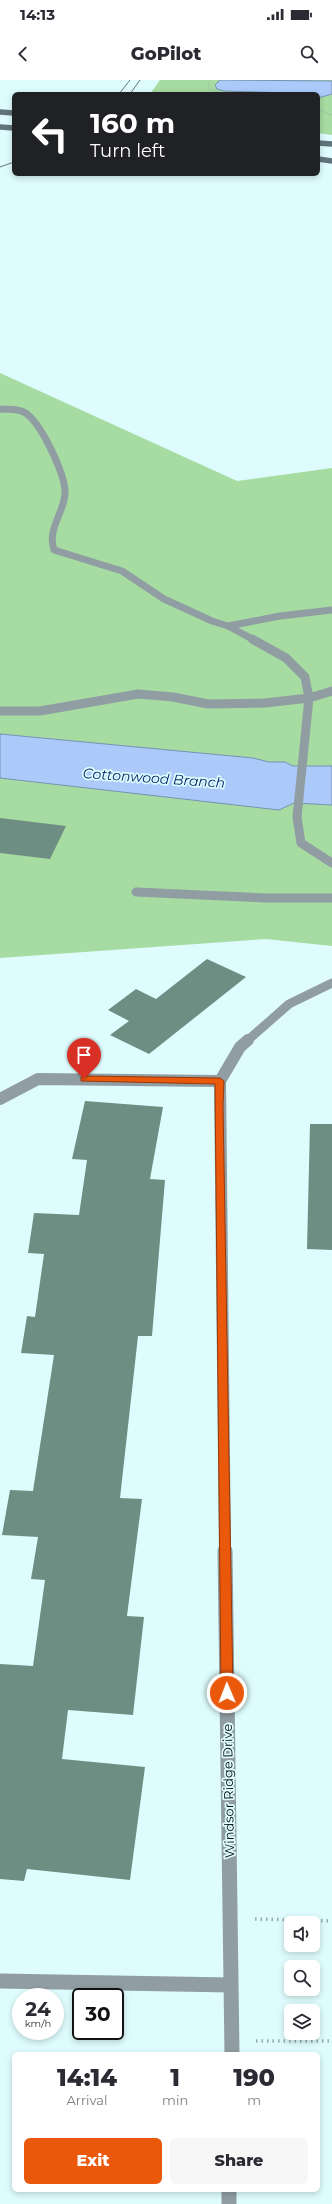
<!DOCTYPE html>
<style>
:root{--surface:#fff;--page:#f7f7f7;--text:#2b2b33;--muted:#7c7c81;--accent:#ea580c}
body{margin:0;font-family:Montserrat,sans-serif;background:var(--page);color:var(--text);height:100vh;display:flex;flex-direction:column;font-size:15px;white-space:nowrap}
*{box-sizing:border-box;margin:0}
p{font-size:13px;color:var(--muted)}
.icon{flex:none;width:22px;height:22px;fill:none;stroke:currentColor;stroke-width:2;stroke-linecap:round;stroke-linejoin:round}
.map{position:relative;flex:1;overflow:hidden}
.drawer{position:absolute;left:12px;top:1972px;width:308px;height:140px;display:flex;flex-direction:column;background:var(--surface);border-radius:6px;box-shadow:0 2px 6px #0003}
.drawer>*{flex:none}
.top-card{position:absolute;left:12px;top:12px;width:308px;height:84px;border-radius:6px;box-shadow:0 2px 6px #0003;background:#202124;color:#fff;overflow:hidden}
.tools{position:absolute;left:284px;top:1836px;display:grid;gap:8px}
.tools a{display:grid;place-items:center;width:36px;height:36px;border-radius:6px;background:var(--surface);box-shadow:0 2px 6px #0003;font-size:20px}
.speed{position:absolute;left:12px;top:1908px;display:flex;gap:8px;font-size:20px;font-weight:700;text-align:center}
.speed>*{display:grid;place-content:center;width:52px;height:52px;border-radius:50%;background:var(--surface);box-shadow:0 2px 6px #0003;line-height:1}
.speed small{font-size:10px;font-weight:400}
.speed .limit{border:2px solid #111;border-radius:6px;background:#fff;color:#111}
.pin{position:absolute;display:grid;place-items:center;width:34px;height:34px;color:#fff;margin:-41px -17px;border-radius:50% 50% 50% 0;rotate:-45deg;box-shadow:0 0 4px #0007}
.pin .icon{rotate:45deg}
.me{position:absolute;width:44px;margin:-22px;rotate:359deg;stroke-linejoin:round;filter:drop-shadow(0 0 3px #0008)}
.turn{display:flex;align-items:center;gap:14px;height:84px;padding:0 12px;font-size:18px}
.turn .icon{width:52px;height:52px;stroke-width:2.5}
.turn b{display:block;font-size:28px;line-height:34px}
.eta{display:flex;justify-content:space-evenly;align-items:center;height:68px;text-align:center}
.eta b{font-size:24px;font-weight:800;line-height:28px}
.action{display:flex;gap:8px;margin-top:auto;padding:8px 12px}
.action a{flex:1;height:46px;border-radius:6px;background:var(--accent);color:#fff;font-size:16px;font-weight:800;line-height:46px;text-align:center}
.action a+a{background:var(--page);color:var(--text)}
.status{display:flex;justify-content:space-between;align-items:center;height:28px;padding:0 20px;background:var(--surface);direction:ltr}
.status svg{height:11px;fill:currentColor}
header{display:flex;justify-content:space-between;align-items:center;height:52px;padding:0 12px;background:var(--surface);font-size:18px;font-weight:800}
.map>svg:first-child{display:block}
.green{fill:#a6dba1}
.water{fill:#abcafa;stroke:#7992b4}
.building{fill:#6f8e83}
.lines{fill:none;stroke-linecap:round;stroke-linejoin:round}
.path-far1{stroke:#94abac;stroke-width:1.5;stroke-dasharray:0.5 1.5;stroke-linecap:butt}
.path{stroke:#94abac;stroke-width:3.5;stroke-dasharray:1.5 4;stroke-linecap:butt}
.service-far2{stroke:#909da3;stroke-width:7}
.service-far1{stroke:#909da3;stroke-width:9}
.service{stroke:#909da3;stroke-width:12}
.minor-far2{stroke:#909da3;stroke-width:9}
.minor-far1{stroke:#909da3;stroke-width:12}
.minor{stroke:#909da3;stroke-width:15}
.secondary{stroke:#61737c;stroke-width:5.5}
.tram{stroke:#637778;stroke-width:1}
.route{fill:#ea580c;stroke:#983908}
.labels{text-anchor:middle;dominant-baseline:central;stroke-width:3.5;stroke-linejoin:round;paint-order:stroke}
.street-label{font-size:13px;fill:#030e0f;stroke:#defcfd}
.water-label{font-size:14px;font-style:italic;fill:#00286b;stroke:#defcfd}
</style>
<div class="status"><b>14:13</b><svg viewBox="0 0 49 12"><path d="M0 12V9h3v3zM5 12V6h3v6zM10 12V3h3v9zM15 12V0h3v12zM26 1h20v11H26zM47 4h2v5h-2z"/></svg></div>
<header><svg class="icon" aria-label="back" viewBox="0 0 24 24"><path d="M15 5l-7 7 7 7"/></svg>GoPilot<svg class="icon" aria-label="search" viewBox="0 0 24 24"><circle cx="10" cy="10" r="6"/><path d="M15 15l6 6"/></svg></header>
<div class="map">
<svg width="332" height="2124" viewBox="0 0 332 2124">
<rect width="100%" height="100%" fill="#defcfd"/>
<path class="green" d="M160,0H332V55L318,53V14H150Z
M0,293L237,401L332,388V866L266,859L0,878Z"/>
<path class="water" d="M220,0L332,1V14L318,18V14L224,11L217,9L215,5Z
M0,654L253,678L269,682H285L293,686H332V725L294,723L279,730L0,698Z"/>
<path class="building" d="M0,738L66,746L50,779L0,773Z
M207,879L246,897L149,974L110,955L129,941L108,930L136,909L156,919Z
M85,1021L163,1027L150,1099L165,1100L152,1256H138L120,1418L142,1419L127,1536L144,1537L133,1635L68,1630L62,1679L145,1687L130,1800L27,1789L24,1801L0,1799V1584L33,1586L45,1500L31,1499L38,1457L2,1455L10,1410L33,1411L54,1275L21,1273L27,1236L35,1237L44,1174L28,1173L34,1133L79,1135L87,1080L72,1079Z
M310,1044H332V1170L307,1169Z"/>
<g class="lines">
<path class="path-far1" d="M211,0L208,4L210,10L227,14
M318,29L332,35"/>
<path class="path" d="M255,1839L332,1841
M256,1961H332"/>
<path class="service-far2" d="M0,329C8,330 20,328 27,334C42,346 66,395 65,414C63,435 47,449 54,470L122,491L164,519L212,541L228,546L254,560
M228,546L280,536L332,530"/>
<path class="service-far1" d="M252,559L286,578L305,597L309,618L297,737L301,763L332,783
M0,631H40L138,614L173,617L208,624L265,623L309,618L332,611
M136,812L265,818H332"/>
<path class="service" d="M0,1019L38,999L220,1001"/>
<path class="minor-far2" d="M247,961L289,924L332,903"/>
<path class="minor-far1" d="M225,1472L220,1001L240,967L248,960"/>
<path class="minor" d="M225,1471L232,1974
M0,1901L231,1905
M229,2110V2124"/>
<path class="secondary" d="M0,32L14,33
M0,47L14,48
M318,63L332,64
M318,79L332,81"/>
<path class="tram" d="M119,14L130,0
M130,14L140,0
M0,87L14,82"/>
</g>
<path class="route" d="M84,996L220,998L224,1001L223,1025L233,1613L231,1617H223L221,1613L215,1004L81,1001V997Z"/>
<g class="labels">
<g class="street-label">
<text transform="translate(228 1711) rotate(-91)">Windsor Ridge Drive</text>
</g>
<g class="water-label">
<text transform="translate(154 698) rotate(4)">Cottonwood Branch</text>
</g>
</g>
</svg>
<div class="tools">
<a><svg class="icon" aria-label="sound" viewBox="0 0 24 24"><path d="M4 9h4l5-4v14l-5-4H4zM17 9q2 3 0 6"/></svg></a>
<a><svg class="icon" aria-label="search" viewBox="0 0 24 24"><circle cx="10" cy="10" r="6"/><path d="M15 15l6 6"/></svg></a>
<a><svg class="icon" aria-label="layers" viewBox="0 0 24 24"><path d="M12 4l9 5-9 5-9-5zM3 14l9 5 9-5"/></svg></a>
</div>
<div class="speed"><div>24<small>km/h</small></div><div class="limit">30</div></div>
<div class="pin" style="left:84px;top:999px;background:#d93025"><svg class="icon" aria-label="arrive" viewBox="0 0 24 24"><path d="M6 21V4h12l-3 4 3 4H6"/></svg></div>
<svg class="me" style="left:227px;top:1613px" viewBox="-20 -20 40 40"><circle r="17" fill="#ea580c" stroke="#fff" stroke-width="3"/><path d="M0-11L8 9 0 5-8 9z" fill="#fff"/></svg>
<div class="top-card">
<div class="turn"><svg class="icon" aria-label="left" viewBox="0 0 24 24"><path d="M17 20v-9H6M10 6l-5 5 5 5"/></svg><div><b>160 m</b>Turn left</div></div>
</div>
<section class="drawer">
<div class="eta">
<div><b>14:14</b><p>Arrival</p></div>
<div><b>1</b><p>min</p></div>
<div><b>190</b><p>m</p></div>
</div>
<div class="action"><a>Exit</a><a>Share</a></div>
</section>
</div>
